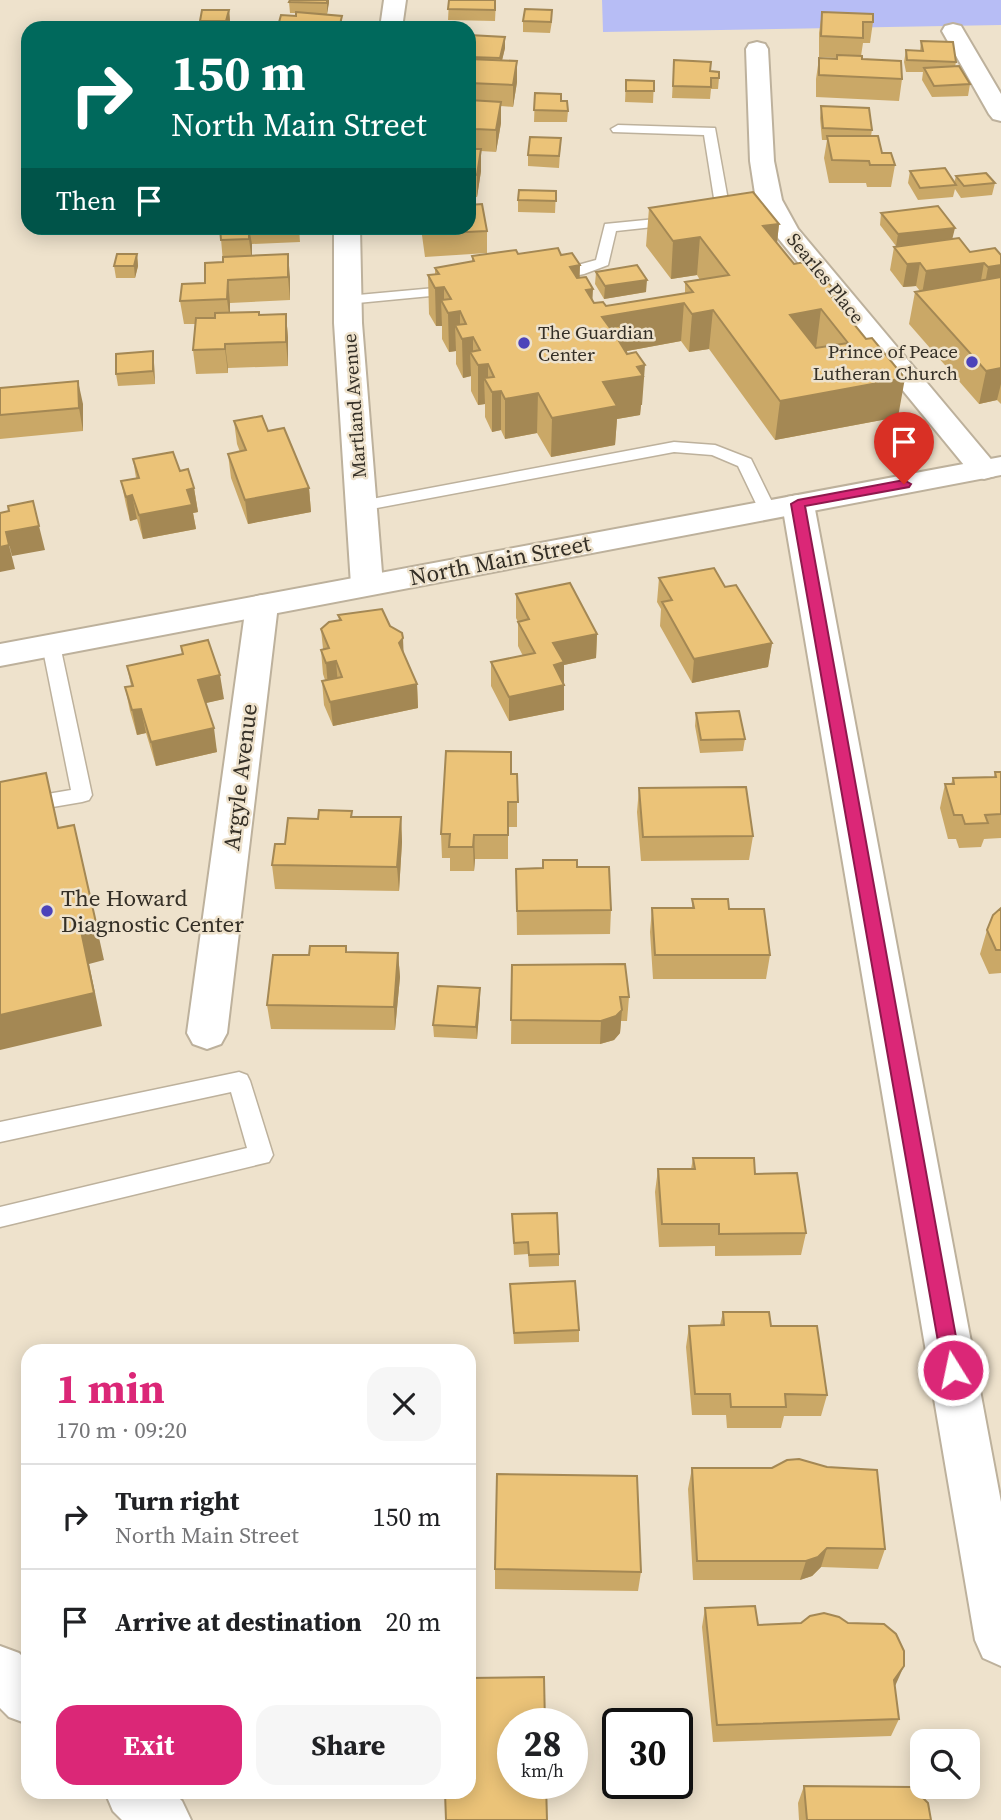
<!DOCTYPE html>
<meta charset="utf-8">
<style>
:root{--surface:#fff;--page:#f6f6f6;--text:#202124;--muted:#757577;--line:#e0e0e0;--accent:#db2777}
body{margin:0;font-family:"Source Serif 4",serif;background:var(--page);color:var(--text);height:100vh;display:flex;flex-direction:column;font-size:26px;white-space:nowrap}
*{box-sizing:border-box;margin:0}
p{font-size:23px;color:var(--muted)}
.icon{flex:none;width:38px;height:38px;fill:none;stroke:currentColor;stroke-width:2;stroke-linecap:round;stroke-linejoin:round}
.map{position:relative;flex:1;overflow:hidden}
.drawer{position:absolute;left:21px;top:1344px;width:455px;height:455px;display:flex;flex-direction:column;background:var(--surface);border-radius:21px;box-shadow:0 4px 18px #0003}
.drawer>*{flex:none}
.guide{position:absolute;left:21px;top:21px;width:455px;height:214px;border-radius:21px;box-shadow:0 4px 18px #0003;background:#00695c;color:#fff;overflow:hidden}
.tools{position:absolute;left:910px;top:1729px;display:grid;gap:14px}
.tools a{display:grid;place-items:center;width:70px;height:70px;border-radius:14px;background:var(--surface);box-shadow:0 4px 18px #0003;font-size:35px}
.speed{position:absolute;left:497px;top:1708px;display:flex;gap:14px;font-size:35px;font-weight:700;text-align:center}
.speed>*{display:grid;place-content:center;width:91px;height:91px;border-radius:50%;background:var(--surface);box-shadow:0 4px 18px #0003;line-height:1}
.speed small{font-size:18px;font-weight:400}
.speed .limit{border:4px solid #111;border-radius:10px;background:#fff;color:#111}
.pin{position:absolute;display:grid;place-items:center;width:60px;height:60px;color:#fff;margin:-72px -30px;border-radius:50% 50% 50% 0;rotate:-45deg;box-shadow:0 0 7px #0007}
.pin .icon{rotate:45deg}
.me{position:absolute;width:77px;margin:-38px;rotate:350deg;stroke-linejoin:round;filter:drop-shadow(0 0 5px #0008)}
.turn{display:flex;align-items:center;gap:24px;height:147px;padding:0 35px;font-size:32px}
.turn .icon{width:91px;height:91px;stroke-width:2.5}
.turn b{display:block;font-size:49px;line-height:60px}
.then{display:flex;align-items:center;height:66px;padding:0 35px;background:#0003;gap:14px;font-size:26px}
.round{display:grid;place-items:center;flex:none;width:74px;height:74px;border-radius:21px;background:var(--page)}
.summary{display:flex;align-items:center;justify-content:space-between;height:119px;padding:0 35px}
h1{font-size:42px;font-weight:700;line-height:52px;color:var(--accent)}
.button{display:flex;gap:14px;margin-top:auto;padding:14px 35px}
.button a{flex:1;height:80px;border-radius:21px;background:var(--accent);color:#fff;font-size:28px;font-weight:700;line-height:80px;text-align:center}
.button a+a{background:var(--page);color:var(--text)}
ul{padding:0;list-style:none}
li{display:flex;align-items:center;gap:21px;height:105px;padding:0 35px;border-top:2px solid var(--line)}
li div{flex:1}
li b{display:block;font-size:26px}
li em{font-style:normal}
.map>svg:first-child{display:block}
.green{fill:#b7bdf5}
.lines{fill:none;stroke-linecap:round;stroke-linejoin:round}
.lane-casing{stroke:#bdb19c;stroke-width:3}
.street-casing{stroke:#bdb19c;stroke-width:4}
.secondary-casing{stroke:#bdb19c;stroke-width:4}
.lane{fill:#fff;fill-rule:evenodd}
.street{fill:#fff;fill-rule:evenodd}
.secondary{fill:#fff;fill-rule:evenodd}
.wall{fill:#caa867}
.shaded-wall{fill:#a48854}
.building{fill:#ebc378;stroke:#a48854;stroke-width:2;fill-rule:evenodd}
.route{fill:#db2777;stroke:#8e194d;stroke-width:2}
.poi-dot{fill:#4c43ba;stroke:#eee2cc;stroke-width:2.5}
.labels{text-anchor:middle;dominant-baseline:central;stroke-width:5;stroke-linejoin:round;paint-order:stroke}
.far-street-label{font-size:19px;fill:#342f26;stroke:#eee2cc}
.far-poi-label{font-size:19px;fill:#342f26;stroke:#eee2cc;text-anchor:start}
.street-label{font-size:23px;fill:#342f26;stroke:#eee2cc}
.poi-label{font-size:23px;fill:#342f26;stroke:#eee2cc;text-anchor:start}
</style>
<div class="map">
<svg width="1001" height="1820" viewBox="0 0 1001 1820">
<rect width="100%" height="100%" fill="#eee2cc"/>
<path class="green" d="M602,0H1001V25L603,32Z"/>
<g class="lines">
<defs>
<path id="lane" d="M618,125L715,128L731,217L729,220H719L717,217L704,135L613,132L611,129Z
M676,217L683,221L681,224L616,231L608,265L584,274L554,280L547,276L549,273L596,260L605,224Z
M457,286L462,287L464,290L462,293L347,304L340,300L347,296Z
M674,442L715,445L751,459L776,510L773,514H761L738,466L712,455L674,452L361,511L353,506L361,501Z
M51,639L60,645L92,795L89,800L82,802L0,816V802L71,790L42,645Z
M239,1072L247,1075L250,1081L273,1155L269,1162L0,1227V1207L247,1148L231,1092L0,1142V1122Z"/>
<path id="street" d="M384,0H406L402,28H380Z
M953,24L961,26L1001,94V121L993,119L989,114L942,31L945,26Z
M757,42L765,44L768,49L774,161L782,200L798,229L995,464L999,470L995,476L984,479L973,476L778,238L756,200L750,161L746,49L749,44Z
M334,228H360L362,323L383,585L379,592L367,595L355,592L351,585L334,323Z
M798,495L809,497L814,504L1001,1502V1666L983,1658L975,1640L782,504L787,497Z
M262,595L274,598L278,605L227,1033L221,1044L207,1049L193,1044L187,1033L246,605L250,598Z"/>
<path id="secondary" d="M1001,457V475L0,666V644Z
M0,1646L19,1653L28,1662V1724L9,1717L0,1708Z
M105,1792H173L182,1801L191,1820H122L113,1811Z"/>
</defs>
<use href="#lane" class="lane-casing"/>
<use href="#street" class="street-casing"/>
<use href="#secondary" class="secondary-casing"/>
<use href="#lane" class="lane"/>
<use href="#street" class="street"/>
<use href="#secondary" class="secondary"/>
</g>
<path class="wall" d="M329,0L327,14H310L342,16V28H278V26L296,16V13H290L289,2Z
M449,0H496L495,21L448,20Z
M229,10L230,21L228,28H201L200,21Z
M822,12L873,22L870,43H863L861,56L862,59L902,79L899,101L816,97V79L819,58H837L819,57V33Z
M523,21H552L550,33L523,32Z
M469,35L505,48L502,60L517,82L513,107L501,106V123L496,152L481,151V171L477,197H469V149H475V146L469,148Z
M921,41L956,62L955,67L970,84L968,96L932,97L922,80L923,72H906L904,62L906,50L920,51Z
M674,60L710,71L719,78L718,89H711L710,99L672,98Z
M626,80L654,81L653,103L625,102Z
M535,93L561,101L568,111L567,122H534Z
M821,106L872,130L871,136L882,153L895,165L891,187H867L866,183H829L824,158L827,140H822L820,118Z
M561,138L559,168L528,166V155Z
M910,171L954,183L956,176L995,183L992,195L961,198L955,189L953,197L918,200L908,183Z
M556,191L555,213L518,212V200Z
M649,208L779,224L777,243L794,264L838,304L898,417L775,440L709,349L689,352L681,341L627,351L642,405H641L640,415L617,419L615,445L551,457L537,433L505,439L501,430L492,432L485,417V404L478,405L471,391V376L463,378L456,364V351L449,352L442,339V326H436L429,314L428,275L435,274V268L472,262V256L518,254L561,255L580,278L594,303L606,306L685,293V282L700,280L697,275L671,279L646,246Z
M881,213L953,239L970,252L1001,255V404L997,400L979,404L909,324L915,292L920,291L916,286L903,287L890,270L894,247L896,246L880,225Z
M220,228H299L300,242L252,244V255L290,277V300L230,303V313L259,315L286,314L288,338V366L228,368V373L196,374L193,350L195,324H184L180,301L205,283L223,262Z
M421,228H469L487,231V253L425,257Z
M137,254L138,266L135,278H116L114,266Z
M596,272L646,292L604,299L595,284Z
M154,363L155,384L118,386L116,374Z
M0,388L83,404V431L0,439Z
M234,421L268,431L309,488L311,512L248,524L231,478L228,454L240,452L237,444Z
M133,459L180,471L194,488L198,512L193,513L196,529L143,539L137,519L130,521L126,505L121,481L136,478Z
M659,578L725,587L772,643L768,667L692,683L660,626L661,609L657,602Z
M516,594L597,634L596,658L564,665V710L509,721L491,686V662L523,656L518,646V622L516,618Z
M338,615L403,653L417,684L418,708L333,726L324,705L322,681L325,680L323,674L321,650L323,649L321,629L339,620Z
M181,646L224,699L205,703L217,752L156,766L146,733L137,735L130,711L125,687L131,686L127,666L183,655Z
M696,713L745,739L743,751L700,753L695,726Z
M995,772H1001V838L984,839L981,847L959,848L956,839H948L940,808L945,784H951L953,778L994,777Z
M511,774H517V827H508V859H475L474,871H450V858H442L441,834Z
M639,788L753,836L749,860L641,861L637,812Z
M352,817H401L402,842L399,891L275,889L272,865L285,844L318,819Z
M577,867L611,910L610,934L517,935L516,869Z
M692,899L729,909L770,955L766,979H653L650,932L652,908H692Z
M1001,908V973L989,974L980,954L987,930Z
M346,946L347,952L398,953L400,977L395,1030L271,1029L267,1005L309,955Z
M512,965L629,997L627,1021H621L620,1033L614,1040L600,1044H511Z
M480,1001L477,1039L434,1037L433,1025Z
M693,1158L755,1174L806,1233L801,1255L715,1256V1246L659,1247L655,1192L658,1169H691Z
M512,1214L559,1254V1266L529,1267L528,1254L514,1255Z
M510,1284L579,1330V1342L514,1344Z
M723,1312L771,1326L827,1395L821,1416H784L781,1428H727L726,1415H692L686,1347L689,1326L720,1325Z
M692,1468L885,1549L878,1569L821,1567L812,1576L800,1580H693L688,1489Z
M495,1569L641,1572L638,1591L495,1589Z
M705,1608L758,1625L896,1684L895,1686L899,1719L891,1736L713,1742L702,1627Z
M804,1786L931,1820H799L798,1803Z"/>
<path class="shaded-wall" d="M327,0H329V3L327,14Z
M229,10L230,21L228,28H227L226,21Z
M505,37V48L500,69V58Z
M517,61V82L513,107V85Z
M501,102V123L496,152V130Z
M475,124V146L469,148V126Z
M481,149V171L477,197V175Z
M779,224L775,262L763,226Z
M249,228L252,244V262L249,239Z
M955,228L952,240L896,246L898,234Z
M700,237L697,275L671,279L673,241Z
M137,254L138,266L135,278L134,266Z
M288,254L290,277V300L288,277Z
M920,263L916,286L903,287L907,264Z
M984,263L980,286L922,294L926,271Z
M580,265L579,304L570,267Z
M1001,265V287L984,290L988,267Z
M228,280L230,303V322L227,299Z
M647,280L646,292L604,299L605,286Z
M444,287V306L441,300L442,326H436L435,288Z
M593,289L591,328L586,290Z
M839,296L835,326L832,297Z
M684,303L681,341L627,351L626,379L637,367L645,365L642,405H641L640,415L617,419L615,445L551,457L552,418L603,382L602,317Z
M821,309L816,348L790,315Z
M713,310L709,349L689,352L692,314Z
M460,311V334L455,325L456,351L449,352L448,313Z
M286,314L288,338V366L286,342Z
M473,337V357L470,352L471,376L463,378L462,339Z
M225,344L228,368V373L225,349Z
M153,351L154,363L155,384L153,371Z
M488,364V385L484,378L485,404L478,405V365Z
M1001,368V384L997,400L979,404L986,371Z
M905,378L898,417L775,440L780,401Z
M78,381L83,404V431L79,408Z
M501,391V430L492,432V392Z
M538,393L537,433L505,439V399Z
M194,488L198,512L193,513L196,529L143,539L139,515L187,490Z
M309,488L311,512L248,524L245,500Z
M132,495L137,519L130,521L126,497Z
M39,526L45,550L12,556L6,532Z
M9,545L15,569L0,572V547Z
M597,634L596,658L564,665V710L509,721V697L553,643Z
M403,638L404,663L399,643Z
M772,643L768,667L692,683L694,659Z
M336,661L338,685L328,687L326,663Z
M220,675L224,699L202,704L198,680Z
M417,684L418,708L333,726L330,702Z
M141,709L146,733L137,735L132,710Z
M214,728L217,752L156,766L151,742Z
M401,817L402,842L399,891L397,867Z
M74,825L104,960L89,964L102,1026L0,1050V1015L81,931Z
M474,835L475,859L474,871L473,847Z
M398,953L400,977L395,1030L394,1007Z
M480,988V1001L477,1039L476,1027Z
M622,1010L620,1033L614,1040L600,1044L601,1021Z
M827,1548L821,1567L812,1576L800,1580L806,1561Z
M904,1666L896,1684L887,1698L894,1680Z"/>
<path class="building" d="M290,0H327V3L289,2Z
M449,0H495V10L448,9Z
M525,9L552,10L551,22L523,21Z
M202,10H229L226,21H200Z
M296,12L342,16L339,28H312L278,26L281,15L296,16Z
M822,12L873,14V22H863V38L821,36Z
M469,35L505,37L500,58L469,57Z
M921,41L953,42L956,62L907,60L906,50L923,51Z
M837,55L862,56V59L901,61L902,79L819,75V58L837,59Z
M469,59L517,61L513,85L469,83Z
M674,60L711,62L710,71L719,72V78H711V87L673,86Z
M959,66L970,84L934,86L924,68Z
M626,80L654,81V91H626Z
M535,93L561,94V101H567L568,111L534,110Z
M469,100L501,102L496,130L475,129V124L469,126Z
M821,106L869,108L872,130L823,128Z
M827,136H878L882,153H891L895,165H870L869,161L832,160Z
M530,137L561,138L559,156L528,155Z
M469,149H481L477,175L469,174Z
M945,168L956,185L920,188L910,171Z
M986,173L995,183L964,186L956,176Z
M519,190L556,191V201L518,200Z
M753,192L779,224L763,226L794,264L811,261L839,296L832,297L866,339L872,338L905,378L780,401L713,310L692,314L684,303L602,317L610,328L619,326L628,340L619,341L627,354L636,352L645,365L637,367L643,376L603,382L617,406L552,418L538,393L505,399L501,391L492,392L484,378L494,377L488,364L478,365L470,352L480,350L473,337L462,339L455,325L466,324L460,311L448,313L441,300L451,299L444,287L435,288L428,275L439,274L435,268L474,261L472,256L516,250L518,254L558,248L561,255L572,253L580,265L570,267L577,278L586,277L593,289L586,290L594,303L603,302L606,306L693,292L685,282L729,275L700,237L673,241L649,208ZM821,309L848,343L816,348L790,315Z
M482,204L487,231L424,234V228H469V205Z
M938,206L955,228L898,234L881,213Z
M220,228H249V239L221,240Z
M959,238L970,252L995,248L1001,255V265L988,267L984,263L926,271L920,263L907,264L894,247Z
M117,254H137L134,266H114Z
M288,254V277L228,280L227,299L180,301L182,284L205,283V263L223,262V257Z
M637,265L647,280L605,286L596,272Z
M1001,277V368L986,371L915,292Z
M259,312V315L286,314V342L225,344V349L193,350L196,318H215V313Z
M153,351V371L116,374V354Z
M78,381L79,408L0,415V388Z
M262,416L268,431L284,428L309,488L245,500L228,454L246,450L234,421Z
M173,452L180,471L188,469L194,488L187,490L192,505L139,515L132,495L126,497L121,481L139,478L133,459Z
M33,501L39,526L6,532L9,545L0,547V513L9,511L8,506Z
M714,568L725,587L736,585L772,643L694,659L662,602L672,600L659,578Z
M570,583L597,634L553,643L564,662L554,665L564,685L509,697L491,662L535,653L518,622L529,619L516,594Z
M382,609L390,626L402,633L403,638L399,643L417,684L330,702L322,681L342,677L336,661L326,663L321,650L329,648L321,629L329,622L341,620L338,615Z
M208,640L220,675L198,680L214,728L151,742L141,709L132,710L125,687L133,686L127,666L183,654L181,646Z
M739,711L745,739L701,740L696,713Z
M446,751L511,752V774H517L518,802H508V835H474L473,847H449L450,834H441Z
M995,772H1001V814L985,815L988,823L965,824L962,815H954L945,784H954L953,778L996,777Z
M46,773L58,828L74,825L97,927L81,931L94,993L0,1015V782Z
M746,787L753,836L643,837L639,788Z
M319,810L352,811L351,817H401L397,867L272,865L275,844H285L288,818L318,819Z
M543,860H577V867H609L611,910L517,911L516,869L543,868Z
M692,899H728L729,909H764L770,955H655L652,908H694Z
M1001,908V950H996L987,930L993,915Z
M310,946H346V952L398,953L394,1007L267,1005L273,955H309Z
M625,964L629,997H620L622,1010L616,1016L601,1021L511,1020L512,965Z
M438,986L480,988L476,1027L433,1025Z
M693,1158H754L755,1174L797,1173L806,1233L719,1234V1224H662L658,1169H695Z
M557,1213L559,1254L529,1255L528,1242L514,1243L512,1214Z
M575,1281L579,1330L514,1333L510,1284Z
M723,1312H769L771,1326H817L827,1395L785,1394L786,1407H731L730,1394H695L689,1326L724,1325Z
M799,1459L827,1467L877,1470L885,1549L827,1548L818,1557L806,1561H697L692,1468H772L787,1460Z
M497,1474L637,1476L641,1572L495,1569Z
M755,1606L758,1625L801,1623L810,1616L824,1613L839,1617L848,1623L884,1624L896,1634L904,1651V1666L894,1680L899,1719L717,1725L705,1608Z
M544,1677L545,1724H513V1783H546L547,1820H446L445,1792H469V1678Z
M804,1786L912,1787L928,1803L931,1820H807Z"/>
<path class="route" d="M904,480L911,484L909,487L805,506L962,1370L960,1376L953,1378L946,1376L943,1370L791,504L798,500Z"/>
<g class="poi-dot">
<circle cx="524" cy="343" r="7"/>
<circle cx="972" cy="362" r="7"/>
<circle cx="47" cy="911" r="7"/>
</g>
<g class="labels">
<g class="far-street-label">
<text transform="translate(826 278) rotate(51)">Searles Place</text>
<text transform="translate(354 406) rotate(-94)">Martland Avenue</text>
</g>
<g class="far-poi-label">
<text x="538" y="332">The Guardian<tspan x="538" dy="22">Center</tspan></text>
<text x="958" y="351" text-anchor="end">Prince of Peace<tspan x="958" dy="22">Lutheran Church</tspan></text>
</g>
<g class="street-label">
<text transform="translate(500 560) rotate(-11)">North Main Street</text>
<text transform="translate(240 777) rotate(-83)">Argyle Avenue</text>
</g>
<g class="poi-label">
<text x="61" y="898">The Howard<tspan x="61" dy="26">Diagnostic Center</tspan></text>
</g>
</g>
</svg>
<div class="tools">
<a><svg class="icon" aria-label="search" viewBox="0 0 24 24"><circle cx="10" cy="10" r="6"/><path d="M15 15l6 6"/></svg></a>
</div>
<div class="speed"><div>28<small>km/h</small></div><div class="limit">30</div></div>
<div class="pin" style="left:904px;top:484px;background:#d93025"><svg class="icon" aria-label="arrive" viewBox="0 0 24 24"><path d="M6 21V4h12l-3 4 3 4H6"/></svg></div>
<svg class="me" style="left:953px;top:1370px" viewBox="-20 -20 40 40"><circle r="17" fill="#db2777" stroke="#fff" stroke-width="3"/><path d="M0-11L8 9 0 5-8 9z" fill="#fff"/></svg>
<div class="guide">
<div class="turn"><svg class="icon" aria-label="right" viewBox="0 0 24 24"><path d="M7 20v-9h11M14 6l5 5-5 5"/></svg><div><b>150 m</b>North Main Street</div></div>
<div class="then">Then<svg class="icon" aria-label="arrive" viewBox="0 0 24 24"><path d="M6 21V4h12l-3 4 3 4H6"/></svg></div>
</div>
<section class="drawer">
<div class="summary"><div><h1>1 min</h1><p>170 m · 09:20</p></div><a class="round"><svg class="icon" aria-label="close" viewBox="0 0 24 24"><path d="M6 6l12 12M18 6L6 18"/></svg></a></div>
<ul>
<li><svg class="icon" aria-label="right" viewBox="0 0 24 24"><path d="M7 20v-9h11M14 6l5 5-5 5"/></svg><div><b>Turn right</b><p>North Main Street</p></div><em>150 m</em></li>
<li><svg class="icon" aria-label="arrive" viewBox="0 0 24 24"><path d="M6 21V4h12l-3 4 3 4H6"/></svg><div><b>Arrive at destination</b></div><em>20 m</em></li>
</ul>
<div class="button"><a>Exit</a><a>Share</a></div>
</section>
</div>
